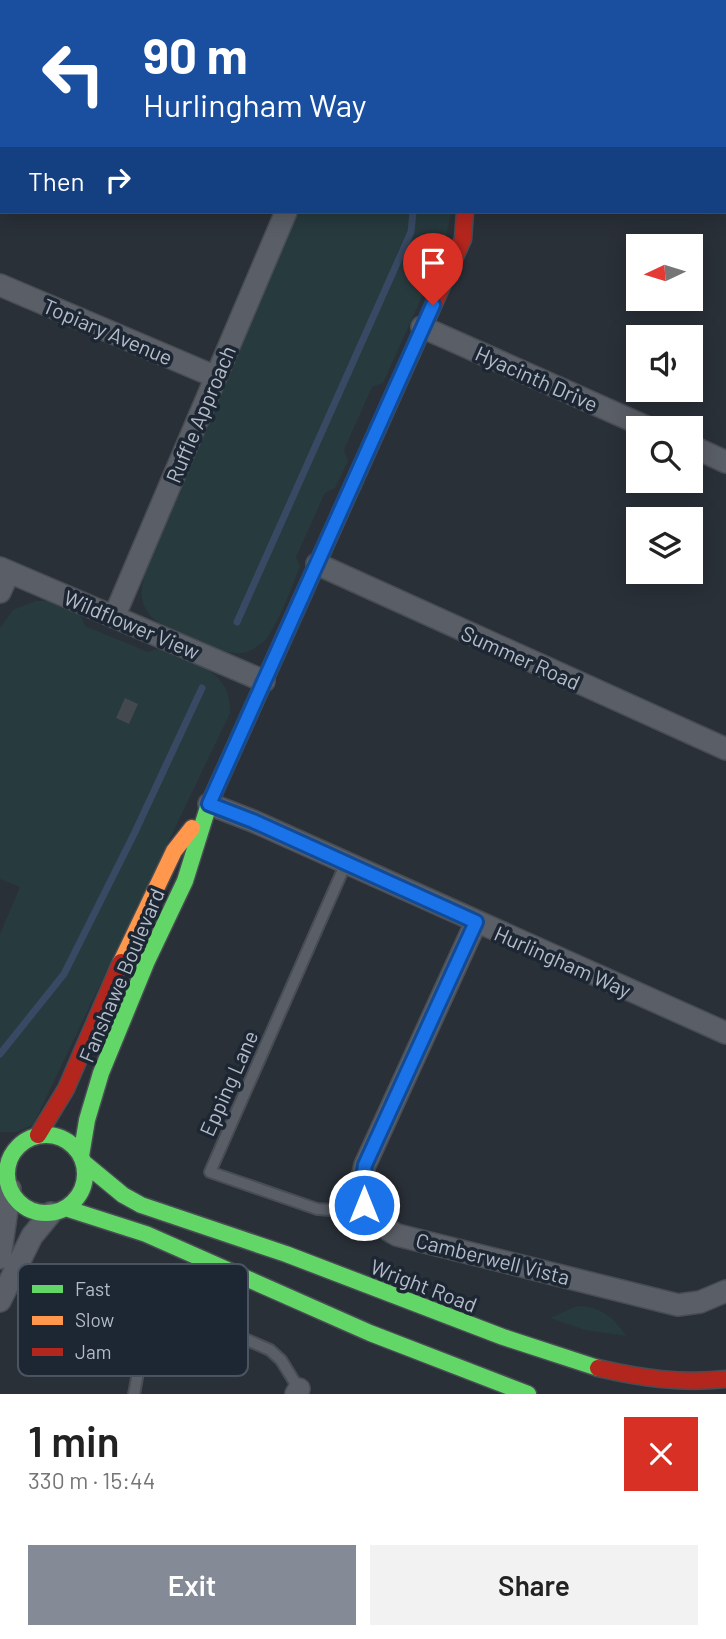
<!DOCTYPE html>
<meta charset="utf-8">
<style>
:root{--surface:#fff;--page:#f2f2f2;--text:#222;--muted:#767676;--accent:#848b96}
body{margin:0;font-family:Barlow,sans-serif;background:var(--page);color:var(--text);height:100vh;display:flex;flex-direction:column;font-size:26px;white-space:nowrap}
*{box-sizing:border-box;margin:0}
p{font-size:23px;color:var(--muted)}
.icon{flex:none;width:38px;height:38px;fill:none;stroke:currentColor;stroke-width:2;stroke-linecap:round;stroke-linejoin:round}
.map{position:relative;height:1394px;overflow:hidden}
.details{display:flex;flex-direction:column;background:var(--surface);flex:1}
.details>*{flex:none}
.guide{position:absolute;left:0px;top:0px;width:726px;height:214px;box-shadow:0 4px 18px #0003;background:#1a4fa0;color:#fff;overflow:hidden}
.needle{width:46px;rotate:266deg}
.tools{position:absolute;left:626px;top:234px;display:grid;gap:14px}
.tools a{display:grid;place-items:center;width:77px;height:77px;border-radius:0px;background:var(--surface);box-shadow:0 4px 18px #0003;font-size:35px}
.pin{position:absolute;display:grid;place-items:center;width:60px;height:60px;color:#fff;margin:-72px -30px;border-radius:50% 50% 50% 0;rotate:-45deg;box-shadow:0 0 7px #0007}
.pin .icon{rotate:45deg}
.me{position:absolute;width:77px;margin:-38px;rotate:0deg;stroke-linejoin:round;filter:drop-shadow(0 0 5px #0008)}
.turn{display:flex;align-items:center;gap:24px;height:147px;padding:0 28px;font-size:32px}
.turn .icon{width:91px;height:91px;stroke-width:2.5}
.turn b{display:block;font-size:49px;line-height:60px}
.then{display:flex;align-items:center;height:66px;padding:0 28px;background:#0003;gap:14px;font-size:26px}
.round{display:grid;place-items:center;flex:none;width:74px;height:74px;border-radius:0px;background:var(--page)}
.headline{display:flex;align-items:center;justify-content:space-between;height:119px;padding:0 28px}
h1{font-size:42px;font-weight:600;line-height:52px}
.cta{display:flex;gap:14px;margin-top:auto;padding:14px 28px}
.cta a{flex:1;height:80px;border-radius:0px;background:var(--accent);color:#fff;font-size:28px;font-weight:600;line-height:80px;text-align:center}
.cta a+a{background:var(--page);color:var(--text)}
.map>svg:first-child{display:block}
.green{fill:#273a3e}
.lines{fill:none;stroke-linecap:round;stroke-linejoin:round}
.stream{stroke:#384963;stroke-width:7}
.building{fill:#444950}
.lane-casing{stroke:#484c53;stroke-width:14}
.street-casing{stroke:#484c53;stroke-width:24}
.fast-casing{stroke:#484c53;stroke-width:19}
.slow-casing{stroke:#484c53;stroke-width:19}
.jam-casing{stroke:#484c53;stroke-width:19}
.lane{stroke:#5a5e66;stroke-width:10}
.street{stroke:#5a5e66;stroke-width:21}
.fast{stroke:#63d668;stroke-width:16}
.slow{stroke:#ff974d;stroke-width:16}
.jam{stroke:#b3261e;stroke-width:16}
.route-casing{stroke:#114b97;stroke-width:18}
.route{stroke:#1a73e8;stroke-width:12}
.labels{text-anchor:middle;dominant-baseline:central;stroke-width:7;stroke-linejoin:round;paint-order:stroke}
.street-label{font-size:21px;fill:#b4bcc9;stroke:#1d2633}
.key{fill:#1d2633;stroke:#4a5360;stroke-width:2}
.key-label{font-size:19px;fill:#b4bcc9}
</style>
<div class="map">
<svg width="726" height="1394" viewBox="0 0 726 1394">
<rect width="100%" height="100%" fill="#2a3038"/>
<path class="green" d="M213,0H462V2H212Z
M491,0H616V2H491Z
M298,212H451L445,242L437,263L383,383L372,387L344,450L348,461L335,488L325,493L296,557L300,567C292,585 276,632 262,643C256,648 249,652 242,653C223,656 161,630 149,614C139,601 141,588 145,573Z
M36,601H49L80,614L85,626L148,652L161,648C193,663 232,670 230,713L33,1125L16,1132H0V934L20,887L0,879V628L13,610Z
M577,1306C600,1306 614,1317 626,1336L585,1330L550,1318Z"/>
<g class="lines">
<path class="stream" d="M431,2V0
M237,622L411,232L413,212
M0,1054L64,974L135,832L202,688"/>
</g>
<path class="building" d="M125,698L138,704L129,724L116,718Z"/>
<g class="lines">
<defs>
<path id="lane" d="M346,863L210,1172L317,1209L331,1210L364,1205
M134,1394C142,1357 141,1304 193,1316L270,1350L281,1360L299,1389"/>
<path id="street" d="M200,2L201,0
M0,6L2,7
M724,175L726,176
M0,285L216,377
M422,327L651,429
M691,446L726,462
M317,564L726,749
M0,568L264,681
M0,592L9,572
M114,617L286,212
M209,804L253,821L726,1033
M476,922L365,1165C355,1201 366,1218 397,1235L678,1305L700,1302L726,1291
M0,1258L10,1189
M0,1301L32,1236L51,1213
M296,1394L299,1389"/>
<path id="fast" d="M477,0V2
M7 1174a39 39 0 1 1 78 0a39 39 0 1 1-78 0Z
M81,1156L87,1120L101,1073L147,961L185,881L209,804L353,484
M83,1162L123,1195L141,1205L286,1254L503,1337L598,1368
M65,1208L146,1234L370,1333L528,1394"/>
<path id="slow" d="M121,962L174,851L192,828"/>
<path id="jam" d="M353,484L463,239L465,212
M38,1135L66,1089L121,962
M598,1368C641,1378 682,1384 726,1379"/>
</defs>
<use href="#lane" class="lane-casing"/>
<use href="#street" class="street-casing"/>
<use href="#fast" class="fast-casing"/>
<use href="#slow" class="slow-casing"/>
<use href="#jam" class="jam-casing"/>
<use href="#lane" class="lane"/>
<use href="#street" class="street"/>
<use href="#fast" class="fast"/>
<use href="#slow" class="slow"/>
<use href="#jam" class="jam"/>
</g>
<g class="lines">
<defs>
<path id="route" d="M364,1205L362,1185L365,1165L476,922L253,821L209,804L433,305"/>
</defs>
<use href="#route" class="route-casing"/>
<use href="#route" class="route"/>
</g>
<g class="labels">
<g class="street-label">
<text transform="translate(108 331) rotate(23)">Topiary Avenue</text>
<text transform="translate(537 378) rotate(24)">Hyacinth Drive</text>
<text transform="translate(200 414) rotate(-67)">Ruffle Approach</text>
<text transform="translate(132 624) rotate(23)">Wildflower View</text>
<text transform="translate(521 657) rotate(24)">Summer Road</text>
<text transform="translate(563 961) rotate(24)">Hurlingham Way</text>
<text transform="translate(121 975) rotate(-67)">Fanshawe Boulevard</text>
<text transform="translate(228 1083) rotate(-66)">Epping Lane</text>
<text transform="translate(493 1258) rotate(14)">Camberwell Vista</text>
<text transform="translate(424 1285) rotate(21)">Wright Road</text>
</g>
</g>
<rect x="18" y="1264" width="230" height="112" rx="10" class="key"/>
<rect x="32" y="1285" width="31" height="8" fill="#63d668"/>
<rect x="32" y="1316" width="31" height="9" fill="#ff974d"/>
<rect x="32" y="1348" width="31" height="8" fill="#b3261e"/>
<g class="key-label">
<text x="75" y="1296">Fast</text>
<text x="75" y="1327">Slow</text>
<text x="75" y="1359">Jam</text>
</g>
</svg>
<div class="tools">
<a><svg class="needle" viewBox="-14 -14 28 28"><path d="M0-13l5 13h-10z" fill="#e53935"/><path d="M0 13l5-13h-10z" fill="#767676"/></svg></a>
<a><svg class="icon" aria-label="sound" viewBox="0 0 24 24"><path d="M4 9h4l5-4v14l-5-4H4zM17 9q2 3 0 6"/></svg></a>
<a><svg class="icon" aria-label="search" viewBox="0 0 24 24"><circle cx="10" cy="10" r="6"/><path d="M15 15l6 6"/></svg></a>
<a><svg class="icon" aria-label="layers" viewBox="0 0 24 24"><path d="M12 4l9 5-9 5-9-5zM3 14l9 5 9-5"/></svg></a>
</div>
<div class="pin" style="left:433px;top:305px;background:#d93025"><svg class="icon" aria-label="arrive" viewBox="0 0 24 24"><path d="M6 21V4h12l-3 4 3 4H6"/></svg></div>
<svg class="me" style="left:364px;top:1205px" viewBox="-20 -20 40 40"><circle r="17" fill="#1a73e8" stroke="#fff" stroke-width="3"/><path d="M0-11L8 9 0 5-8 9z" fill="#fff"/></svg>
<div class="guide">
<div class="turn"><svg class="icon" aria-label="left" viewBox="0 0 24 24"><path d="M17 20v-9H6M10 6l-5 5 5 5"/></svg><div><b>90 m</b>Hurlingham Way</div></div>
<div class="then">Then<svg class="icon" aria-label="right" viewBox="0 0 24 24"><path d="M7 20v-9h11M14 6l5 5-5 5"/></svg></div>
</div>
</div>
<section class="details">
<div class="headline"><div><h1>1 min</h1><p>330 m · 15:44</p></div><a class="round" style="background:#d93025;color:#fff"><svg class="icon" aria-label="close" viewBox="0 0 24 24"><path d="M6 6l12 12M18 6L6 18"/></svg></a></div>
<div class="cta"><a>Exit</a><a>Share</a></div>
</section>
